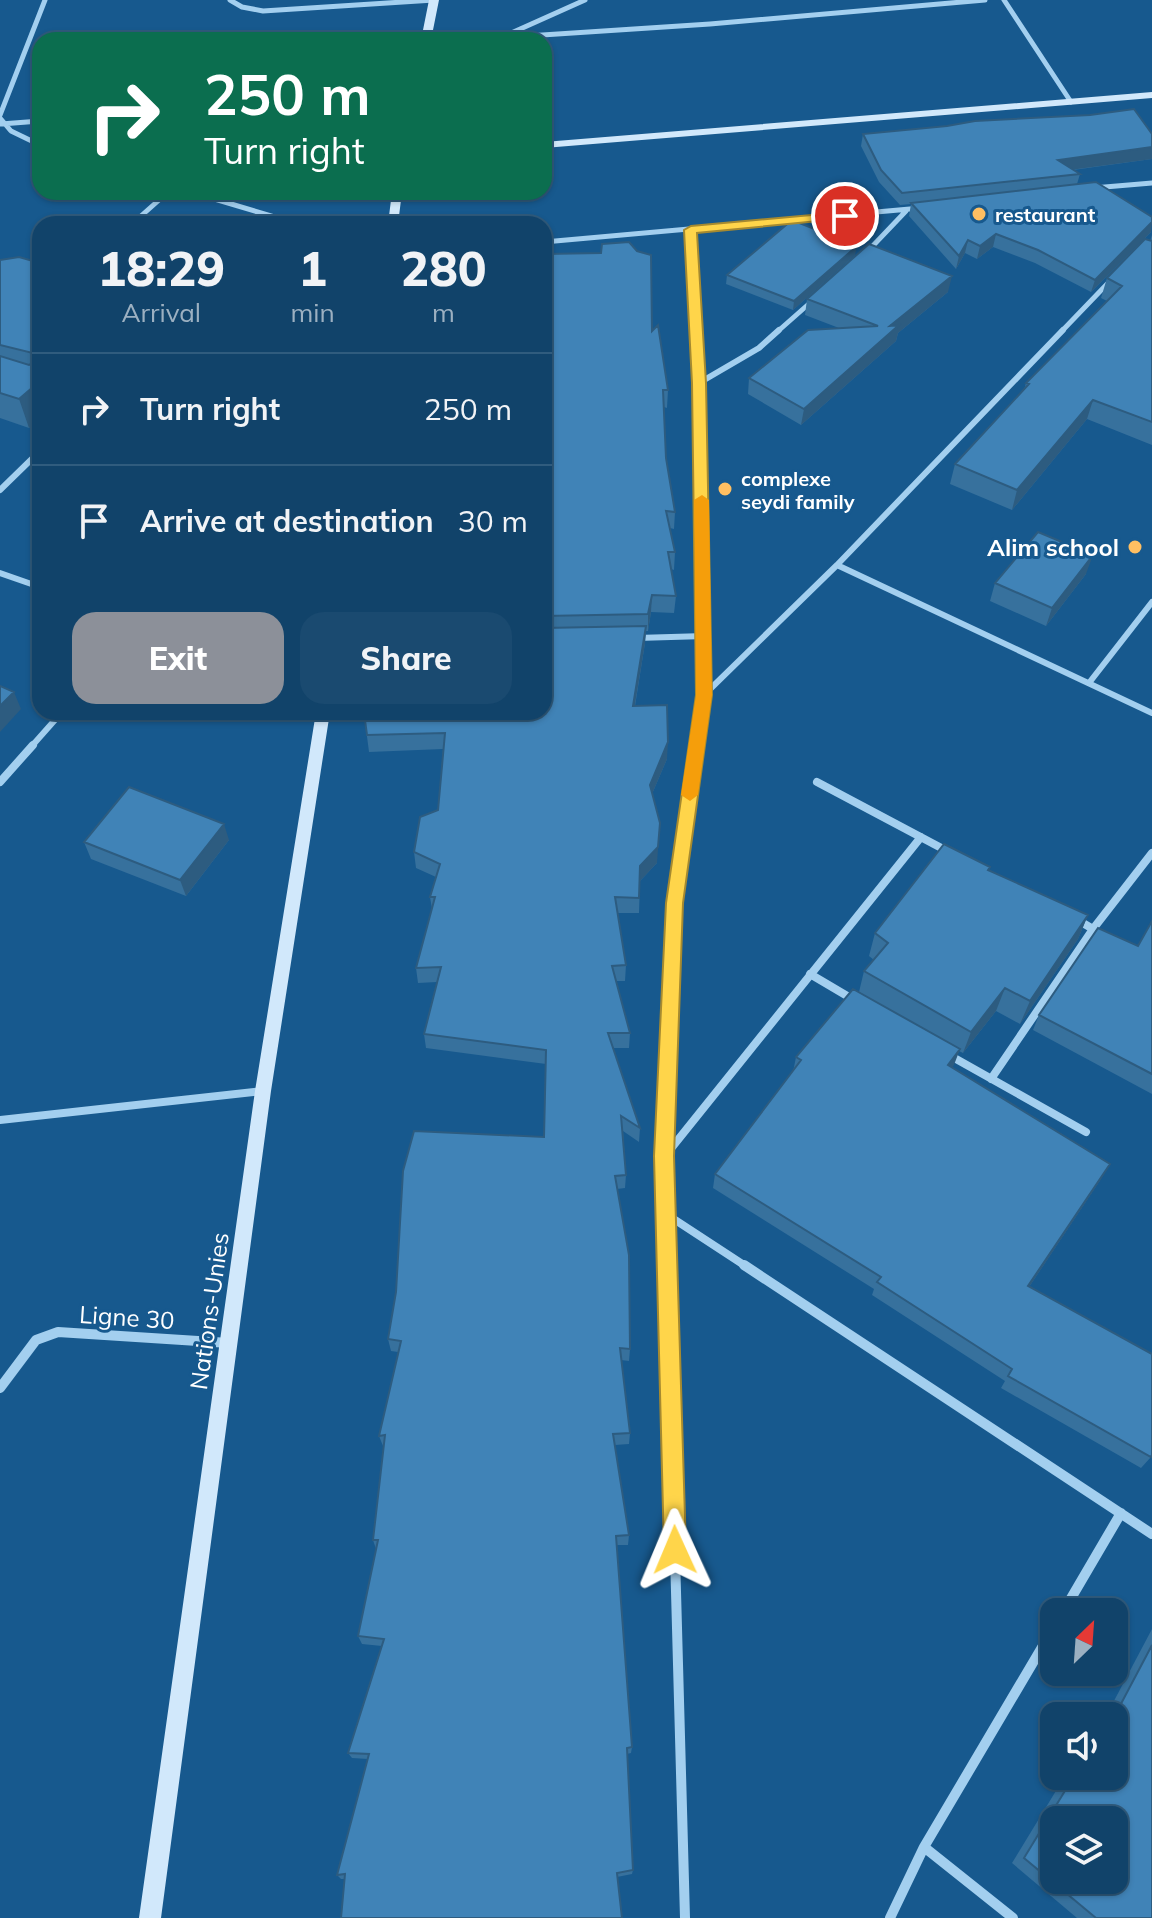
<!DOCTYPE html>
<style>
:root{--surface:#11436a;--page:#1a4a70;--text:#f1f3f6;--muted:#9cb0c1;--line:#305c7e;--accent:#8c9099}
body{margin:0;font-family:Mulish,sans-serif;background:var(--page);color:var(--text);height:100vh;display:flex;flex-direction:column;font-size:30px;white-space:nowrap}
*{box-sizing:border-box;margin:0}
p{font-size:26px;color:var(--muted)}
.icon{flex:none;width:44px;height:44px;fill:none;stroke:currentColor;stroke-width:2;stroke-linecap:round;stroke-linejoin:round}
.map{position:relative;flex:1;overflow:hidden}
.drawer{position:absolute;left:32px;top:216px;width:520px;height:504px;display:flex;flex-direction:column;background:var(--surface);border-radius:24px;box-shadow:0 2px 6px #0004,0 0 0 2px var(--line)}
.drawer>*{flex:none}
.top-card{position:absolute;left:32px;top:32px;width:520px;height:168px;border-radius:24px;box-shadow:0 2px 6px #0004,0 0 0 2px var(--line);background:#0b6e4f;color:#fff;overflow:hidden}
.needle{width:52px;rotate:25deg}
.tools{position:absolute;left:1040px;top:1598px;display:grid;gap:16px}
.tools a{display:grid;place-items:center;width:88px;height:88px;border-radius:16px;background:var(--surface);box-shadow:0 2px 6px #0004,0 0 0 2px var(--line);font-size:40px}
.pin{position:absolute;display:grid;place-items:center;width:68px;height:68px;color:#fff;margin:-34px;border:4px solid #fff;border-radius:50%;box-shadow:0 2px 8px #0007}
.me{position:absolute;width:88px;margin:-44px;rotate:359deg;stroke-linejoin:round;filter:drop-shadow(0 0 6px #0008)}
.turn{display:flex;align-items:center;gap:28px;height:168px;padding:0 40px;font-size:36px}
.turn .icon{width:104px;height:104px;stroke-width:2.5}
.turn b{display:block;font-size:56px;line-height:68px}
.eta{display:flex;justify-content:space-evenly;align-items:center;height:136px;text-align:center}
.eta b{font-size:48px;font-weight:800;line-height:56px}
.button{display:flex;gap:16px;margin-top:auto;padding:16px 40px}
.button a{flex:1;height:92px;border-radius:24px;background:var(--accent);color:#fff;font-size:32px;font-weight:800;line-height:92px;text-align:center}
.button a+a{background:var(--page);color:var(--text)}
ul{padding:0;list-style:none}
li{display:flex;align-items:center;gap:24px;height:112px;padding:0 40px;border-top:2px solid var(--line)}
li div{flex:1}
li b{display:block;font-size:30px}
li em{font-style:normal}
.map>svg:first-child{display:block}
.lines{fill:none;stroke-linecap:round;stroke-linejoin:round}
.street-far3{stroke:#a3cfef;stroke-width:5}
.street-far2{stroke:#a3cfef;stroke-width:6}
.street-far1{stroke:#a3cfef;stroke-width:8}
.street{stroke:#a3cfef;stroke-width:10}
.secondary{fill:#d1e8fb;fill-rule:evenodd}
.wall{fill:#37719d}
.shaded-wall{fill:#2d5c80}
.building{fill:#4083b7;stroke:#2d5c80;stroke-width:2;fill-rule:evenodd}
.route{fill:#ffd54a;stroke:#a68a30;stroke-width:2}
.slow{fill:#f59e0b}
.poi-dot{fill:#ffbf62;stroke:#17598e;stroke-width:3}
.labels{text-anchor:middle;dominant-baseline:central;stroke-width:6;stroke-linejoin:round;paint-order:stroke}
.far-poi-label{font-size:20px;font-weight:bold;fill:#fff;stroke:#17598e;text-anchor:start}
.poi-label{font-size:24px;font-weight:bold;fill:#fff;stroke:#17598e;text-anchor:end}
.street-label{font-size:24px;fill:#fff;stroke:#17598e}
</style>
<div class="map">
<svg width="1152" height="1918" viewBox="0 0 1152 1918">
<rect width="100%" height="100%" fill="#17598e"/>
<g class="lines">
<path class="street-far3" d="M230,0L242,7L263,11L434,0
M1004,0L1071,102
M509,34L585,0
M467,40L710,24L985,0
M0,115L45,0
M0,118L11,131L40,145
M1,124L40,121
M1093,188L1152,183
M191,192L298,224
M132,224L168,192
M691,230L696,332
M544,242L921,208
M866,253L906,211
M777,332L811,302
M1061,332L1110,281"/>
<path class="street-far2" d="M696,330L704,695
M699,383L759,348L779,330
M0,490L40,451
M837,565L1152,713
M0,573L40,587
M637,638L705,636
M1089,683L1152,602
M31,747L62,712
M697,747L704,695L837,565L1063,330"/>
<path class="street-far1" d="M0,782L33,745
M817,782L947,851
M1076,919L1093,929
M810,974L854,1000
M949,1055L1086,1132
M991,1079L1093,929L1152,853
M0,1120L263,1091
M665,1156L921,837
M666,1214L747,1267
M667,1267L664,1156L674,903L697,745"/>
<path class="street" d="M667,1265L685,1918
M744,1265L1152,1534
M0,1388L36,1340L58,1332L229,1343
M1063,1612L1121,1513
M924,1847L1013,1918
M890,1918L924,1847L1054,1627"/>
<path class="secondary" d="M429,0H439L431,40H421Z
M1152,92V98L544,148V142Z
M392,192H402L398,224H388Z
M316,712H330L271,1091L161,1918H139L255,1091Z"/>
</g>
<path class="wall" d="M863,134H1152V159L1073,170L1080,174L1077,184L1151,232L1091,292L1035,263L993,247L977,259L965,253L956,269L909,216L911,204L900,205L879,182L861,146Z
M1152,235V445L1087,419L1012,510L950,484L955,464L1024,390L1026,383L1107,301L1101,298L1107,278L1150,241Z
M544,254L652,331L668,390L667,408L664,407L666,458L675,512L674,529L670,528L675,552L674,570L671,569L676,596L674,613L651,612L648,631H646L645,643L635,706L667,759L652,794L657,863L640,881L639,913H618L626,965L625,981H616L630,1033L629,1048H613L640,1128L639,1142L623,1131L626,1175L625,1188L617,1189L630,1349L629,1361L621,1360L630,1433L629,1444L615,1445L629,1535L628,1545H616L632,1747L631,1753L627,1754L633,1870L632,1874L617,1877L341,1879L337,1875L368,1759L352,1758L348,1753L382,1646L362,1644L358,1636L376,1549L373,1540L384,1446H383L379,1436L398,1352L391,1351L388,1339L544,1137L546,1064L426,1048L424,1034L437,982L418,983L416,968L432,909L430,897L436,877L416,868L414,852L438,810L443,749L369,752L364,713L544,712Z
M855,255L793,310L726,284L727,275Z
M0,260L40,263V417L29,428L0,418Z
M948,292L898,333L896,341L801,425L748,394L749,378L839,328L805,315L807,299Z
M1086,574L1046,626L990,601L995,583Z
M229,840L186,896L91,859L84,842Z
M990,867L988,871L1088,915L1078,939L1020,1024L996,1011L963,1053L959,1051L952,1067L1101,1179L1029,1287L1151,1457L1141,1468L1001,1388L1005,1381L872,1295L874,1289L713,1188L715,1174L793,1072L796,1057L859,992L864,971L874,960L869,956L875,933Z
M1152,921V1094L1033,1030L1039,1015L1138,946Z
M1152,1629V1918H1077L1012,1863L1065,1776H1114V1716H1106Z"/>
<path class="shaded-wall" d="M1152,147V159L1055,172L1058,160Z
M1152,222L1151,232L1091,292L1095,280Z
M996,234L993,247L977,259L980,246Z
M968,240L965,253L956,269L959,256Z
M857,246L855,255L793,310L794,301Z
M952,276L948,292L898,333L896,341L801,425L804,409L890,326Z
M40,381V417L29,428L19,399Z
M1093,400L1087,419L1012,510L1017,490Z
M1093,555L1086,574L1046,626L1052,608Z
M652,595L651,612L648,631V614Z
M646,626L645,643L632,722L633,706Z
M14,692L21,709L0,732V706Z
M668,742L667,759L649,801L650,785Z
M660,823L657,863L639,882L640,866Z
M224,824L229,840L186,896L180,880Z
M1088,915L1078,939L1020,1024L1030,1001Z
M1005,988L996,1011L963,1053L971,1032Z
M960,1049L954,1065L943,1080L948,1065Z
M1110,1164L1101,1179L1021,1299L1028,1286Z"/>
<path class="building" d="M1134,109L1152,134V147L1058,160L1080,174L902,193L881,170L863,134L947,126L975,121L1090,115Z
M1096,182L1152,217V222L1095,280L1038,250L996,234L980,246L968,240L959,256L911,203Z
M792,220L857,246L794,301L727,275Z
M1145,239L1152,241V422L1093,400L1017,490L955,464L1029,384L1026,383L1122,286L1107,278Z
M629,242L637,251L651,255L652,331L658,325L668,390H663L666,458L675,512L666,511L675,552H668L676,596L652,595L648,614L544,616V254L601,253L602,244Z
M869,244L952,276L890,326L899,325L804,409L749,378L808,330L878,326L807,299Z
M19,257L40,263V381L19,399L0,393V356L29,365L37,361L33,353L0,345V260Z
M1038,532L1093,555L1052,608L995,583Z
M646,626L633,706L667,705L668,742L650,785L660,823L658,847L640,866L639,898L615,897L626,965L612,966L630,1033H608L640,1128L621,1116L626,1175L615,1176L629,1255L630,1349L620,1348L630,1433L613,1434L629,1535L616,1536L632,1747L627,1748L633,1870L617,1873L622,1918H341L345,1874L337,1875L369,1754L348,1753L384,1639L358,1636L378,1540H373L385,1435L379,1436L401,1341L388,1339L396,1292L403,1171L414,1131L544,1137L546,1050L424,1034L441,967L416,968L435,897H430L440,864L414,852L420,817L438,810L445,733L367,735L364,713L370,712H544V628Z
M0,686L14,692L0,706Z
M129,787L224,824L180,880L84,842Z
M944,844L990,867L988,870L1088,915L1030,1001L1005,988L971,1032L864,971L888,943L875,933Z
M1152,921V1074L1039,1015L1098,928L1138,946Z
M853,989L960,1049L948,1065L1110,1164L1028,1286L1152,1354V1455L1151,1457L1008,1376L1012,1369L877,1282L881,1277L715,1174L801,1060L796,1057Z
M1152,1645V1918H1096L1024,1858L1074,1776H1114V1717ZM1054,1820H1114V1880H1054Z"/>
<path class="route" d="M845,212L849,213V218L697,233L706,383L712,695L683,903L674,1156L686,1550L683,1559L675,1562L667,1559L664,1550L654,1156L666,903L696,695L692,383L684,230L691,226Z"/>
<path class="slow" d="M702,495L709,500L712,695L698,795L690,801L681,795L696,695L694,500Z"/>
<g class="poi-dot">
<circle cx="979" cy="214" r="8"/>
<circle cx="725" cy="489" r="8"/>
<circle cx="1135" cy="547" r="8"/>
</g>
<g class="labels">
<g class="far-poi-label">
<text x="995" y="214">restaurant</text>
<text x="741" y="478">complexe<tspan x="741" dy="23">seydi family</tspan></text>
</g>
<g class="poi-label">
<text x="1119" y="547">Alim school</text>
</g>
<g class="street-label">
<text transform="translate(209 1311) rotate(-82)">Nations-Unies</text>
<text transform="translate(127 1317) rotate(4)">Ligne 30</text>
</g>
</g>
</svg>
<div class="tools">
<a><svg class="needle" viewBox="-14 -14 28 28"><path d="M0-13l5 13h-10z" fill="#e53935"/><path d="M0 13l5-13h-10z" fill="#9cb0c1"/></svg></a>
<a><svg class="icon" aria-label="sound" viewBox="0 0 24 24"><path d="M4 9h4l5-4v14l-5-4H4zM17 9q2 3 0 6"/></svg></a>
<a><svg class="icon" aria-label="layers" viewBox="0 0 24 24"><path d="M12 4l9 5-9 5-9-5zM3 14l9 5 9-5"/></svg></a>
</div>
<div class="pin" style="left:845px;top:216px;background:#d93025"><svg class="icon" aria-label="arrive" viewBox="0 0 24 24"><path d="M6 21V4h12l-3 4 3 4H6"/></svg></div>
<svg class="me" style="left:675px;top:1550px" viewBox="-20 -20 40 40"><path d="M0-17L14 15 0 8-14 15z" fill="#ffd54a" stroke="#fff" stroke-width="4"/></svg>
<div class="top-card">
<div class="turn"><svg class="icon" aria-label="right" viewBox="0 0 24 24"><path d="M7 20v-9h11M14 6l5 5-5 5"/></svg><div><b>250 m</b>Turn right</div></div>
</div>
<section class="drawer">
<div class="eta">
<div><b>18:29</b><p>Arrival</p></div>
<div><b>1</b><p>min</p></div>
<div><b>280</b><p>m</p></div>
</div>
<ul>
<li><svg class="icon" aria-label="right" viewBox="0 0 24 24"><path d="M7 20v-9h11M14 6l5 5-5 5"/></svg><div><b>Turn right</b></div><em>250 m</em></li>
<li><svg class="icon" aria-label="arrive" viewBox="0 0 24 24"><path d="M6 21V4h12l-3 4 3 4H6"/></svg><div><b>Arrive at destination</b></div><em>30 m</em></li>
</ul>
<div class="button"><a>Exit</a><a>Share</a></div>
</section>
</div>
